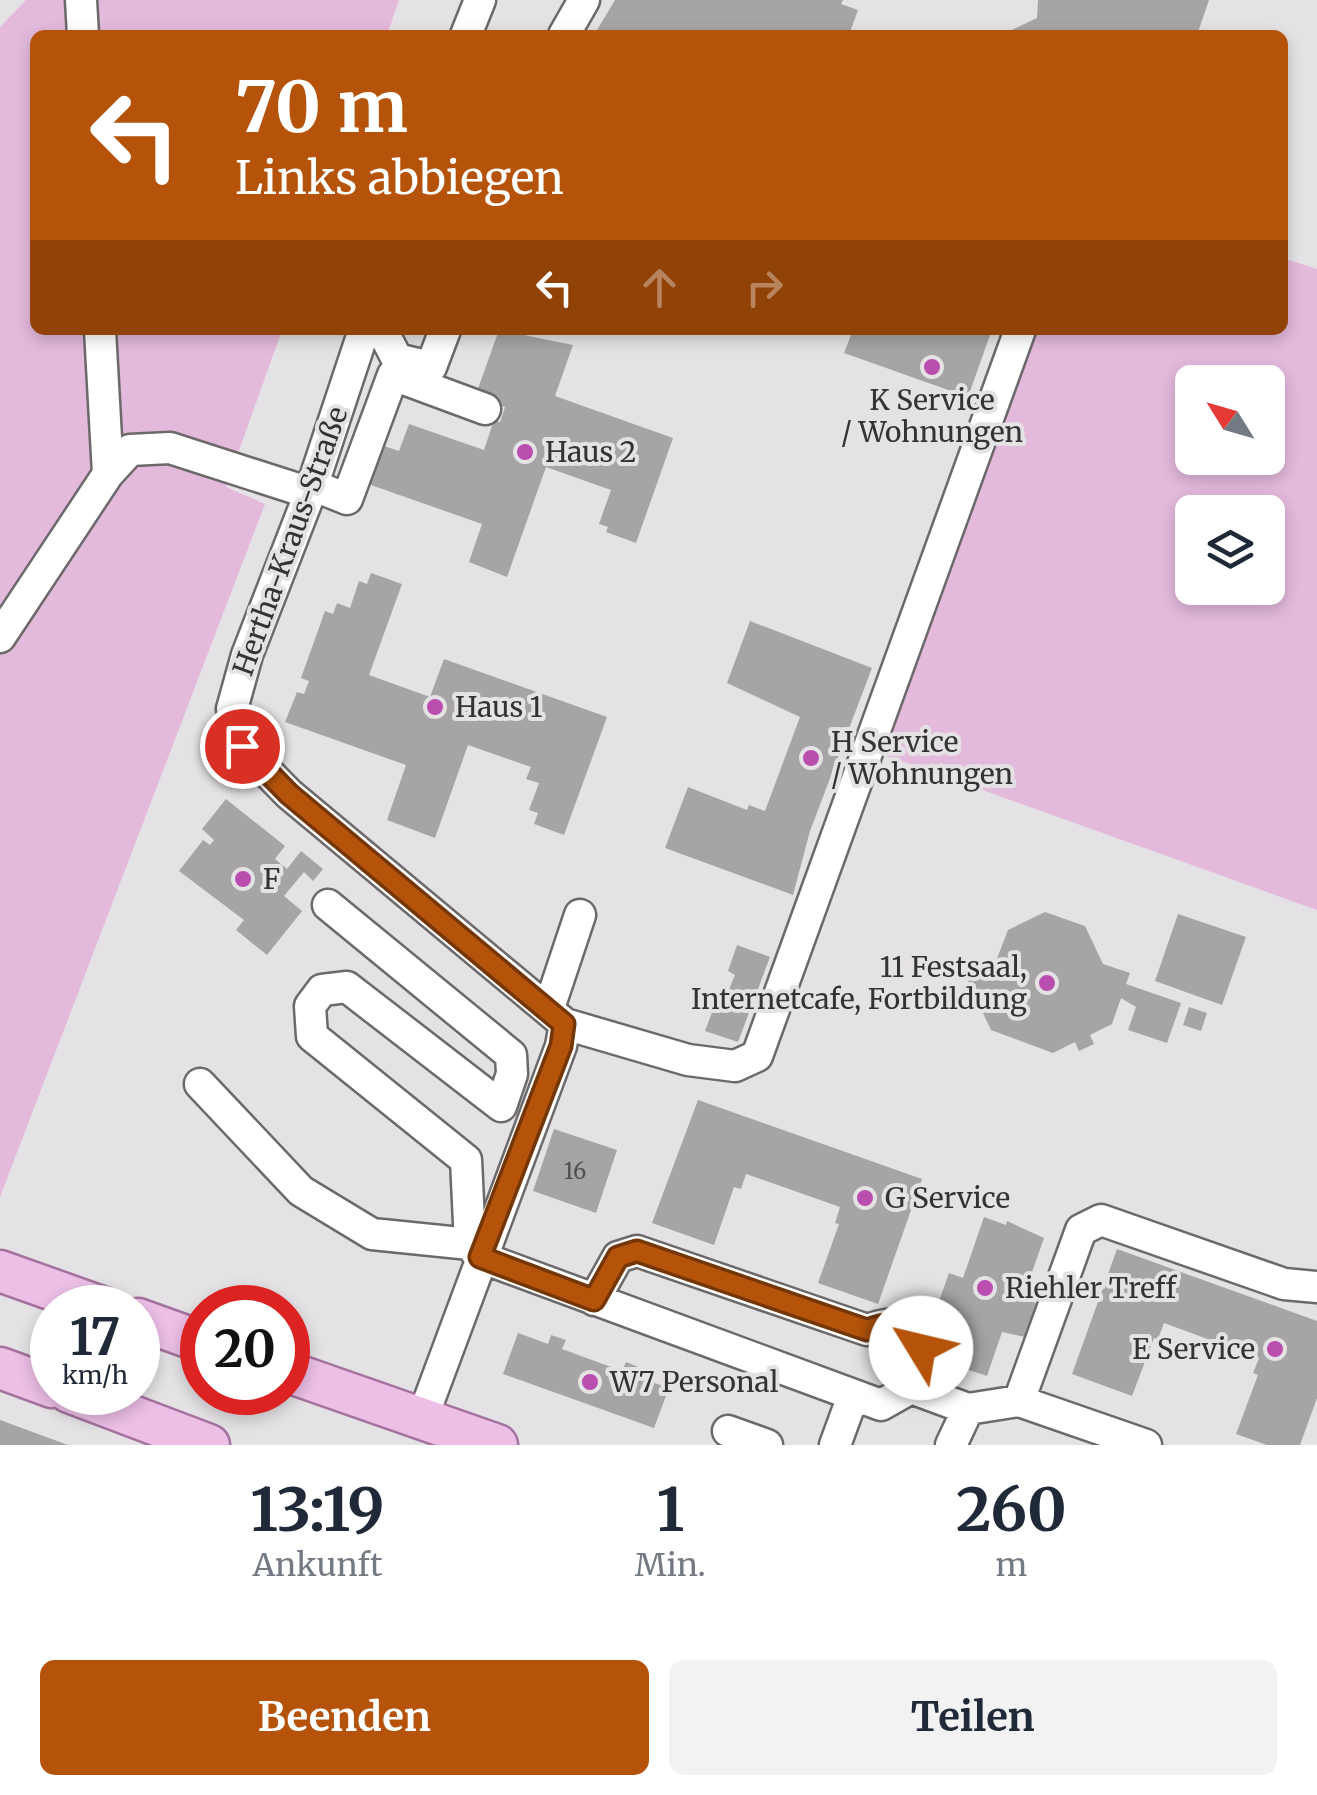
<!DOCTYPE html>
<html lang="de">
<meta charset="utf-8">
<style>
:root{--surface:#fff;--page:#f2f2f3;--text:#1f2937;--muted:#747a83;--accent:#b45309}
body{margin:0;font-family:Merriweather,serif;background:var(--page);color:var(--text);height:100vh;display:flex;flex-direction:column;font-size:38px;white-space:nowrap}
*{box-sizing:border-box;margin:0}
p{font-size:32px;color:var(--muted)}
.icon{flex:none;width:55px;height:55px;fill:none;stroke:currentColor;stroke-width:2;stroke-linecap:round;stroke-linejoin:round}
.map{position:relative;height:1445px;overflow:hidden}
.drawer{display:flex;flex-direction:column;background:var(--surface);flex:1}
.drawer>*{flex:none}
.banner{position:absolute;left:30px;top:30px;width:1258px;height:305px;border-radius:15px;box-shadow:0 5px 15px #0003;background:#b45309;color:#fff;overflow:hidden}
.needle{width:65px;rotate:307deg}
.buttons{position:absolute;left:1175px;top:365px;display:grid;gap:20px}
.buttons a{display:grid;place-items:center;width:110px;height:110px;border-radius:15px;background:var(--surface);box-shadow:0 5px 15px #0003;font-size:50px}
.speed{position:absolute;left:30px;top:1285px;display:flex;gap:20px;font-size:50px;font-weight:700;text-align:center}
.speed>*{display:grid;place-content:center;width:130px;height:130px;border-radius:50%;background:var(--surface);box-shadow:0 5px 15px #0003;line-height:1}
.speed small{font-size:25px;font-weight:400}
.speed .limit{border:15px solid #d22;background:#fff;color:#111}
.pin{position:absolute;display:grid;place-items:center;width:85px;height:85px;color:#fff;margin:-42px;border:5px solid #fff;border-radius:50%;box-shadow:0 2px 10px #0007}
.me{position:absolute;width:110px;margin:-55px;rotate:306deg;stroke-linejoin:round;filter:drop-shadow(0 0 8px #0008)}
.turn{display:flex;align-items:center;gap:35px;height:210px;padding:0 40px;font-size:45px}
.turn .icon{width:130px;height:130px;stroke-width:2.5}
.turn b{display:block;font-size:70px;line-height:85px}
.lanes{display:flex;align-items:center;height:95px;padding:0 40px;background:#0003;justify-content:center;gap:50px;direction:ltr}
.lanes .off{opacity:.35}
.eta{display:flex;justify-content:space-evenly;align-items:center;height:170px;text-align:center}
.eta b{font-size:60px;font-weight:700;line-height:70px}
.button{display:flex;gap:20px;margin-top:auto;padding:20px 40px}
.button a{flex:1;height:115px;border-radius:15px;background:var(--accent);color:#fff;font-size:40px;font-weight:700;line-height:115px;text-align:center}
.button a+a{background:var(--page);color:var(--text)}
.map>svg:first-child{display:block}
.green{fill:#e3b9dc;fill-rule:evenodd}
.building{fill:#a7a4a6}
.lines{fill:none;stroke-linecap:round;stroke-linejoin:round}
.minor-casing{stroke:#6c696b;stroke-width:35}
.major-casing{stroke:#a4729e;stroke-width:45}
.minor{stroke:#fff;stroke-width:30}
.major{stroke:#edbfe7;stroke-width:40}
.route-casing{stroke:#753606;stroke-width:25}
.route{stroke:#b45309;stroke-width:18}
.poi-dot{fill:#b94eaf;stroke:#e5e2e5;stroke-width:4}
.labels{text-anchor:middle;dominant-baseline:central;stroke-width:8;stroke-linejoin:round;paint-order:stroke}
.number-label{font-size:22px;fill:#514f50}
.poi-label{font-size:28px;fill:#343334;stroke:#e5e2e5;text-anchor:start}
.street-label{font-size:28px;fill:#343334;stroke:#e5e2e5}
</style>
<div class="map">
<svg width="1317" height="1445" viewBox="0 0 1317 1445">
<rect width="100%" height="100%" fill="#e5e2e5"/>
<path class="green" d="M26,0H399L387,35H35V330H282L226,487L265,504L0,1197V27Z
M1283,258L1317,269V910L868,749L1026,330H1282ZM1192,382H1268V458H1192ZM1192,512H1268V588H1192Z"/>
<path class="building" d="M615,0H843L841,4L858,10L849,35H680L673,30L670,35H594Z
M1038,0H1209L1197,35H1001L1037,18Z
M499,330L573,345L555,396L673,438L636,543L606,532L608,527L599,524L611,490L546,467L507,577L469,562L482,524L368,484L384,446L399,451L409,424L484,450L494,420L500,422L505,407L475,397Z
M853,330H990V335L968,397L844,353Z
M371,573L402,584L369,675L430,697L444,659L607,717L564,835L534,824L538,813L529,810L539,783L526,779L531,767L468,745L435,838L387,820L406,765L285,722L297,692L304,694L309,681L301,678L325,611L333,614L337,603L350,608L359,581L367,584Z
M750,621L872,668L810,831L793,895L665,848L688,787L747,810L749,805L765,811L800,717L727,683Z
M226,799L285,846L275,859L287,869L301,851L323,869L313,881L304,872L284,896L302,911L267,955L236,930L244,920L179,871L203,840L210,845L214,840L202,829Z
M1045,912L1085,926L1103,964L1130,973L1126,984L1181,1003L1167,1043L1128,1030L1136,1007L1121,998L1112,1024L1090,1035L1094,1044L1079,1051L1075,1042L1053,1053L991,1030L968,981L993,969L1008,930Z
M1178,914L1246,937L1222,1005L1155,981Z
M737,945L770,957L738,1042L705,1031L714,1007L721,1009L735,975L728,971Z
M1189,1007L1207,1013L1201,1031L1183,1025Z
M698,1100L922,1179L878,1304L818,1283L839,1224L835,1223L840,1207L746,1174L741,1189L734,1187L714,1245L652,1223Z
M554,1129L617,1150L596,1213L533,1191Z
M984,1217L1006,1225L1007,1221L1044,1238L1023,1298L1036,1303L1025,1337L1002,1332L987,1376L942,1361L957,1316L937,1307L949,1273L963,1278Z
M1117,1249L1317,1321V1398L1300,1445H1267L1236,1434L1258,1375L1253,1373L1259,1358L1164,1323L1158,1339L1154,1338L1132,1396L1072,1374Z
M518,1333L548,1344L551,1335L566,1340L562,1349L622,1371L626,1362L641,1368L638,1377L669,1388L654,1428L503,1374Z
M0,1420L68,1445H0Z"/>
<g class="lines">
<defs>
<path id="minor" d="M81,0L83,35
M466,35L480,0
M564,35L584,0
M100,330L108,474
M364,330L310,493L247,655L232,709L242,746L289,794L565,1024L561,1046L422,1419
M382,330L397,359L431,367L445,330
M312,485L347,499L393,375L485,409
M0,637L108,474L130,450L170,448L310,493
M328,905L511,1055L512,1074L501,1106L347,987L322,990L310,1006L312,1036L466,1160L470,1244L480,1257L881,1405L911,1388L968,1409L1019,1401L1146,1445
M549,1008L580,915
M565,1024L688,1060L735,1066L757,1056L1020,330
M200,1084L301,1191L372,1234L470,1244
M594,1300L618,1257L637,1251L867,1330C888,1323 898,1321 918,1333L921,1349L911,1388
M1019,1401L1081,1230L1101,1220L1284,1284L1317,1287
M728,1431L767,1445
M835,1445L853,1396
M951,1445L968,1409"/>
<path id="major" d="M0,1271L104,1308
M138,1319L202,1342
M0,1368L52,1387
M288,1372L497,1445
M69,1392L209,1445"/>
</defs>
<use href="#minor" class="minor-casing"/>
<use href="#major" class="major-casing"/>
<use href="#minor" class="minor"/>
<use href="#major" class="major"/>
</g>
<g class="lines">
<defs>
<path id="route" d="M242,746L289,794L564,1024L561,1046L480,1257L594,1300L618,1257L637,1251L867,1330C888,1323 898,1321 918,1333L921,1348"/>
</defs>
<use href="#route" class="route-casing"/>
<use href="#route" class="route"/>
</g>
<g class="poi-dot">
<circle cx="932" cy="367" r="10"/>
<circle cx="525" cy="452" r="10"/>
<circle cx="435" cy="707" r="10"/>
<circle cx="811" cy="758" r="10"/>
<circle cx="243" cy="879" r="10"/>
<circle cx="1047" cy="983" r="10"/>
<circle cx="865" cy="1198" r="10"/>
<circle cx="985" cy="1288" r="10"/>
<circle cx="1275" cy="1349" r="10"/>
<circle cx="590" cy="1382" r="10"/>
</g>
<g class="labels">
<g class="number-label">
<text x="575" y="1171">16</text>
</g>
<g class="poi-label">
<text x="932" y="400" text-anchor="middle">K Service<tspan x="932" dy="32">/ Wohnungen</tspan></text>
<text x="545" y="452">Haus 2</text>
<text x="455" y="707">Haus 1</text>
<text x="831" y="742">H Service<tspan x="831" dy="32">/ Wohnungen</tspan></text>
<text x="263" y="879">F</text>
<text x="1027" y="967" text-anchor="end">11 Festsaal,<tspan x="1027" dy="32">Internetcafe, Fortbildung</tspan></text>
<text x="885" y="1198">G Service</text>
<text x="1005" y="1288">Riehler Treff</text>
<text x="1255" y="1349" text-anchor="end">E Service</text>
<text x="610" y="1382">W7 Personal</text>
</g>
<g class="street-label">
<text transform="translate(290 541) rotate(-70)">Hertha-Kraus-Straße</text>
</g>
</g>
</svg>
<div class="buttons">
<a><svg class="needle" viewBox="-14 -14 28 28"><path d="M0-13l5 13h-10z" fill="#e53935"/><path d="M0 13l5-13h-10z" fill="#747a83"/></svg></a>
<a><svg class="icon" aria-label="layers" viewBox="0 0 24 24"><path d="M12 4l9 5-9 5-9-5zM3 14l9 5 9-5"/></svg></a>
</div>
<div class="speed"><div>17<small>km/h</small></div><div class="limit">20</div></div>
<div class="pin" style="left:242px;top:746px;background:#d93025"><svg class="icon" aria-label="arrive" viewBox="0 0 24 24"><path d="M6 21V4h12l-3 4 3 4H6"/></svg></div>
<svg class="me" style="left:921px;top:1348px" viewBox="-20 -20 40 40"><circle r="19" fill="#fff"/><path d="M0-13L10 11 0 6-10 11z" fill="#b45309"/></svg>
<div class="banner">
<div class="turn"><svg class="icon" aria-label="left" viewBox="0 0 24 24"><path d="M17 20v-9H6M10 6l-5 5 5 5"/></svg><div><b>70 m</b>Links abbiegen</div></div>
<div class="lanes"><svg class="icon" aria-label="left" viewBox="0 0 24 24"><path d="M17 20v-9H6M10 6l-5 5 5 5"/></svg><svg class="icon off" aria-label="ahead" viewBox="0 0 24 24"><path d="M12 20V5M6 11l6-6 6 6"/></svg><svg class="icon off" aria-label="right" viewBox="0 0 24 24"><path d="M7 20v-9h11M14 6l5 5-5 5"/></svg></div>
</div>
</div>
<section class="drawer">
<div class="eta">
<div><b>13:19</b><p>Ankunft</p></div>
<div><b>1</b><p>Min.</p></div>
<div><b>260</b><p>m</p></div>
</div>
<div class="button"><a>Beenden</a><a>Teilen</a></div>
</section>
